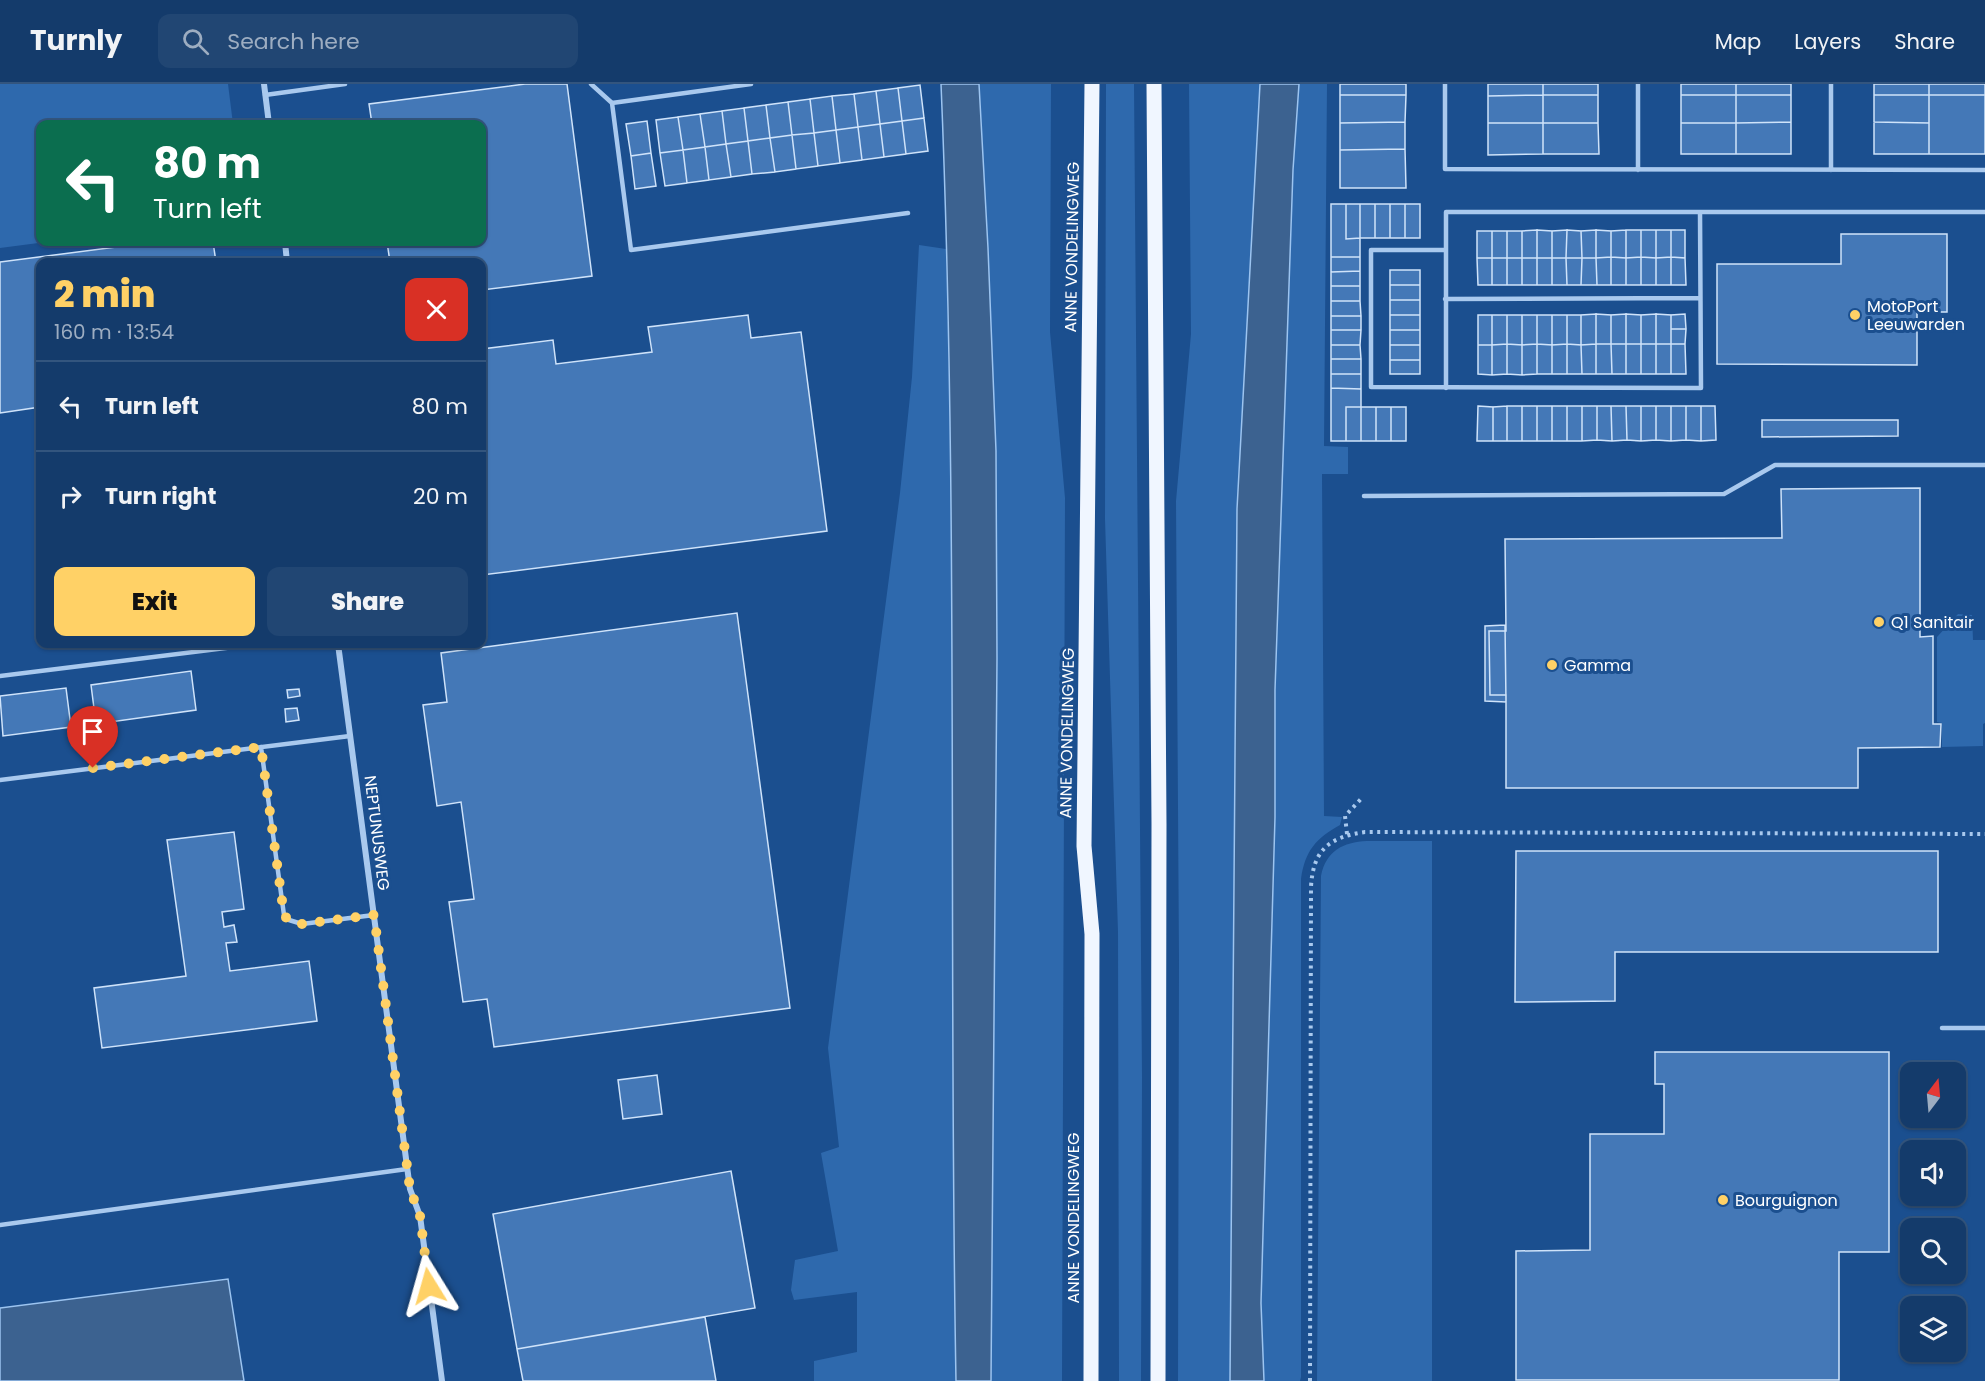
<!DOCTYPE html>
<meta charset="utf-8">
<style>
:root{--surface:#143b6b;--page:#214673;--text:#f1f3f6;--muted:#9dadc1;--line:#33557e;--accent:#ffd166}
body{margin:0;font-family:Poppins,sans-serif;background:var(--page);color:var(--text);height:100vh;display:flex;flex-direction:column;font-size:22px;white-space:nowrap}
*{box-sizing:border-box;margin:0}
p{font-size:20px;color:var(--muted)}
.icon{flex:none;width:33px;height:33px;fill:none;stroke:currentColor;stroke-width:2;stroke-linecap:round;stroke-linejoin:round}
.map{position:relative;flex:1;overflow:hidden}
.details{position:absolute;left:36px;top:174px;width:450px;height:390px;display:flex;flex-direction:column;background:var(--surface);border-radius:12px;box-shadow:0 2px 4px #0004,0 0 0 2px var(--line)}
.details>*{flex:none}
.hud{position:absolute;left:36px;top:36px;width:450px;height:126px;border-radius:12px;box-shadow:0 2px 4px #0004,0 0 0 2px var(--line);background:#0b6e4f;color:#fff;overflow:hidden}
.needle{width:39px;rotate:16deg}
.fabs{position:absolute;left:1900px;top:978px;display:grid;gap:12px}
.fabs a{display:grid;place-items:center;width:66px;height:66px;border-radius:12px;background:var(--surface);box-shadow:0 2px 4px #0004,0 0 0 2px var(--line);font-size:30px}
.pin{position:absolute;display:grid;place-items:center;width:51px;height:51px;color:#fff;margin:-62px -26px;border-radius:50% 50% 50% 0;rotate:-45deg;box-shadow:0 0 6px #0007}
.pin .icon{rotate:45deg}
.me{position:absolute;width:66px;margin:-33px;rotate:352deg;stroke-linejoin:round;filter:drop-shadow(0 0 4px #0008)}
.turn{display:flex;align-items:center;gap:21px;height:126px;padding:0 18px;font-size:27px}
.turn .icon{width:78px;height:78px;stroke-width:2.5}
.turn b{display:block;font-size:42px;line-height:51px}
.round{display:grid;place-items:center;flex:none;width:63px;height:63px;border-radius:12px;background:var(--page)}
.overview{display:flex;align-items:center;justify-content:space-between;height:102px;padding:0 18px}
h1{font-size:36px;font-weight:800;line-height:45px;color:var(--accent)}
.action{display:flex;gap:12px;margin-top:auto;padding:12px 18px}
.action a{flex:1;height:69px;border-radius:12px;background:var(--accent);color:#111;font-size:24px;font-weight:800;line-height:69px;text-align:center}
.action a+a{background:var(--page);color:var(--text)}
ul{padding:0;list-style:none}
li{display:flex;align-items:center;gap:18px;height:90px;padding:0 18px;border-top:2px solid var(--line)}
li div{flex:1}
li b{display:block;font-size:22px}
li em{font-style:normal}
header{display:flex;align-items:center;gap:36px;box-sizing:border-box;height:84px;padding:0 30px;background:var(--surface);border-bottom:2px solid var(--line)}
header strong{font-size:28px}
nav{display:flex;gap:33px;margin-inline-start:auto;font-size:21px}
.search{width:420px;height:54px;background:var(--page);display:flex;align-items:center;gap:15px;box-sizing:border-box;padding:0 21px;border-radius:12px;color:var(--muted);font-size:22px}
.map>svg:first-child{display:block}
.green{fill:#2e69ad}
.water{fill:#3c6290;stroke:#9cc4f0;stroke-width:1.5}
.building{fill:#4478b7;stroke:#cfe3fa;stroke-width:1.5}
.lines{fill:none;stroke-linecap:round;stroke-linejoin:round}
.path{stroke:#a9c9ee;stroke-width:4;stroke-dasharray:3 4.5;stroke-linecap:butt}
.lane{stroke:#a9c9ee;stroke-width:4.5}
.street{stroke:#a9c9ee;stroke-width:6}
.primary{stroke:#f0f6ff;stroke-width:15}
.route{stroke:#ffd166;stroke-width:10;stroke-dasharray:0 18}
.poi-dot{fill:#ffd166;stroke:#1b4f8f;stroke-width:2}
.labels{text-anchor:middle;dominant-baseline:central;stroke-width:6;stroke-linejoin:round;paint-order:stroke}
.street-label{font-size:16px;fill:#fff;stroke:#1b4f8f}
.poi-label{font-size:16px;fill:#fff;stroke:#1b4f8f;text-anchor:start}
</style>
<header>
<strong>Turnly</strong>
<div class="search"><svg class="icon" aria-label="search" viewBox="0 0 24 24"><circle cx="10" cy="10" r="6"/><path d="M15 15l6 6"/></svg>Search here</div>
<nav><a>Map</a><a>Layers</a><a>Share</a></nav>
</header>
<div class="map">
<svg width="1985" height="1297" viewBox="0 0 1985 1297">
<rect width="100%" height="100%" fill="#1b4f8f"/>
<path class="green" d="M0,0H228L233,40H40V158H46L0,164Z
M979,0H1051L1050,248L1065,414L1062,1297H991L997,574L996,367L988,164Z
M1106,0H1134L1142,993L1141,1297H1119L1118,848L1105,435Z
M1189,0H1260L1237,425L1230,1297H1178L1179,877L1176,417L1191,250Z
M1299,0H1327L1324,362L1348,363V390H1322L1324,732L1342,733L1340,741C1316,754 1305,767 1301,795V1293L1300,1297H1264L1261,1219L1275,733V606L1293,86Z
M919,161L946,165L951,361L956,1297H814V1277L857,1268V1208L794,1216L791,1206L795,1176L838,1167L821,1069L839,1063L828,964L900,409L912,293Z
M1958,530L1972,531L1973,556H1985V639L1983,640V662L1942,663V639L1937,638V553Z
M1367,757H1432V1297H1317L1321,792C1326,767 1343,758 1367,757Z"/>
<path class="water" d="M941,0H979L988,164L996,367L997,574L991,1297H956C948,865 959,432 941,0Z
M1260,0H1299L1293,86L1275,606V733L1261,1219L1264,1297H1230L1237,425Z
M228,1195L244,1297H0V1224Z"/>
<path class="building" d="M525,0H567L592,192L482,206V178H390L387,158H482V40H372L369,20Z
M1340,0H1406V11H1340Z
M1488,0H1543V11L1488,12Z
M1543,0H1598V11H1543Z
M1681,0H1736V11H1681Z
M1736,0H1791V11H1736Z
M1874,0H1929V11H1874Z
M1929,0H1985V11H1929Z
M920,1L924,34L902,37L898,4Z
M898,4L902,37L880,40L876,7Z
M876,7L880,40L858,43L854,10Z
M854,10L858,43L836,46L832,12Z
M1340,11H1406L1405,38L1340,39Z
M1543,11H1598V39H1543Z
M1543,11V39H1488V12Z
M1681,11H1736V39H1681Z
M1736,11H1791V38L1736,39Z
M1874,11H1929V39L1874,38Z
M1929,11H1985V70H1929Z
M832,12L836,46L814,49L810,15Z
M810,15L814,49L792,51L788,18Z
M788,18L792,51L770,54L766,21Z
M766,21L770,54L748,57L744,24Z
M744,24L748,57L726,60L722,27Z
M722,27L726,60L705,63L700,30Z
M700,30L705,63L683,66L678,33Z
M678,33L683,66L660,69L656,36Z
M924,34L928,67L906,70L902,37Z
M647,37L651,69L631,72L626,40Z
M902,37L906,70L884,73L880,40Z
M1405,38V65L1340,66V39Z
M1791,38V70H1736V39Z
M1874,38L1929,39V70H1874Z
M1488,39H1543V70L1488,71Z
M1543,39H1598L1599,70H1543Z
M1681,39H1736V70H1681Z
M880,40L884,73L862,76L858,43Z
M858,43L862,76L840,79L836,46Z
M836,46L840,79L818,82L814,49Z
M814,49L818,82L796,85L792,51Z
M792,51L796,85L775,88L770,54Z
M770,54L775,88L752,90L748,57Z
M748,57L752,90L731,93L726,60Z
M726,60L731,93L709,96L705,63Z
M705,63L709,96L687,99L683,66Z
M1405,65L1406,104H1340V66Z
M683,66L687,99L665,102L660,69Z
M651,69L656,102L635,105L631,72Z
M1331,120H1346V155L1360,154V173H1331Z
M1346,120H1360V154L1346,155Z
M1360,120H1375V154H1360Z
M1375,120H1390V154H1375Z
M1390,120H1405V154H1390Z
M1405,120H1420V154H1405Z
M1537,146V174H1522V147Z
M1537,146L1552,147V174H1537Z
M1567,146L1566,174H1552V147Z
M1567,146L1581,147L1582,174H1566Z
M1596,146L1611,147V173L1596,174Z
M1596,146V174H1582L1581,147Z
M1626,146V174L1611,173V147Z
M1626,146H1641V173L1626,174Z
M1641,146H1656V174L1641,173Z
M1656,146H1671V173L1656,174Z
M1671,146H1685V174L1671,173Z
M1477,147H1492V174H1477Z
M1492,147H1507V174H1492Z
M1507,147H1522V174H1507Z
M1841,150H1947V228H1917V281L1717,280V180H1841Z
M155,158H213L216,178H40V323L0,329V178Z
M1331,173H1360V187L1331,188Z
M1611,173V201H1597L1596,174Z
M1611,173L1626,174V201H1611Z
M1641,173V201H1626V174Z
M1641,173L1656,174V201H1641Z
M1671,173V201H1656V174Z
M1671,173L1685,174L1686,201H1671Z
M1477,174H1492V201H1478Z
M1492,174H1507V201H1492Z
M1507,174H1522V201H1507Z
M1522,174H1537V201H1522Z
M1537,174H1552V201H1537Z
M1552,174H1566L1567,201H1552Z
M1566,174H1582L1581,201H1567Z
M1582,174H1596L1597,201H1581Z
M1390,186H1420V201H1390Z
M1360,187V202H1331V188Z
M1390,201H1420V216H1390Z
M1331,202H1360V217H1331Z
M1390,216H1420V231H1390Z
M1331,217H1360L1361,232H1331Z
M1596,230V260L1581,261V231Z
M1596,230L1611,231V260H1596Z
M1626,230V260H1611V231Z
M1626,230L1641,231V260H1626Z
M1656,230V260H1641V231Z
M1656,230L1671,231V260H1656Z
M1685,230L1686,245H1671V231Z
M748,231L751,254L801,248L827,447L482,491V265L553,256L556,280L652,268L648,243Z
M1390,231H1420V246H1390Z
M1478,231H1492V261H1478Z
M1492,231H1507V260L1492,261Z
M1507,231H1522V261L1507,260Z
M1522,231H1537V260L1522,261Z
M1537,231H1552V261L1537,260Z
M1552,231H1567V260L1552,261Z
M1567,231H1581V261L1567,260Z
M1331,232H1361V246H1331Z
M1671,245H1686L1685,260H1671Z
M1331,246H1361L1360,261H1331Z
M1390,246H1420V261H1390Z
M1507,260V290L1492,291V261Z
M1507,260L1522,261V291L1507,290Z
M1537,260V290L1522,291V261Z
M1537,260L1552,261V290H1537Z
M1567,260V290H1552V261Z
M1567,260L1581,261L1582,290H1567Z
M1596,260V290H1582L1581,261Z
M1596,260H1611L1612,290H1596Z
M1611,260H1626V290H1612Z
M1626,260H1641V290H1626Z
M1641,260H1656V290H1641Z
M1656,260H1671V290H1656Z
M1671,260H1685L1686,290H1671Z
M1331,261H1360L1361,275H1331Z
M1390,261H1420V276H1390Z
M1478,261H1492V291L1478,290Z
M1331,275H1361V290H1331Z
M1390,276H1420V290H1390Z
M1331,290H1361V305L1331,304Z
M1331,304L1361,305V323H1346V357H1331Z
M1478,322L1493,323V357H1477Z
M1507,322H1522V357H1507Z
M1507,322V357H1493V323Z
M1522,322H1537V357H1522Z
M1537,322H1552V357H1537Z
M1552,322H1567V357H1552Z
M1567,322H1582V357H1567Z
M1582,322H1597V356L1582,357Z
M1597,322H1611L1612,357L1597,356Z
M1611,322H1626L1627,356L1612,357Z
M1626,322H1641V357L1627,356Z
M1641,322H1656V356L1641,357Z
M1656,322H1671V357L1656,356Z
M1671,322H1686V356L1671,357Z
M1686,322H1701V357L1686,356Z
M1701,322H1715L1716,356L1701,357Z
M1346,323H1361V357H1346Z
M1361,323H1376V357H1361Z
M1376,323H1391V357H1376Z
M1391,323H1406V357H1391Z
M1762,336H1898V352L1762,353Z
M1920,404V553L1933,552V640H1941L1940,663L1858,664V704H1506V611H1490L1489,547H1506L1505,455L1782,454L1781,405Z
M737,529L790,924L494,963L487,915L463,918L449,818L474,815L461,718L437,722L423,621L447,618L441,569Z
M1505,541L1506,618L1485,617V542Z
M191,587L196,626L96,640L91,601Z
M66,604L71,643L3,652L0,612Z
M299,605L300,612L288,614L287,606Z
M297,624L299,636L286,638L285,625Z
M234,748L244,825L222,828L224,843L234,841L237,858L226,859L230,887L309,877L317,937L102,964L94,904L186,892L167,756Z
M1516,767H1938V868H1615V917L1515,918Z
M1655,968H1889V1168H1839V1296H1516V1167L1590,1166V1050H1664V1000H1655Z
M657,991L662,1030L623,1035L618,996Z
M731,1087L755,1224L517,1265L493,1130Z
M705,1233L716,1297H523L517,1265Z"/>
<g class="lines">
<path class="path" d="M1347,750L1345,732L1361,715
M1310,1297L1311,803C1313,766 1329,753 1365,748L1985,750"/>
<path class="lane" d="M591,0L612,19L751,0
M1445,0V85L1985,86
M265,11L345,0
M612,19L631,166L908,129
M1638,86V0
M1831,86V0
M1446,166H1371V303L1701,304L1700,128
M1445,215L1700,214
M1446,304V128H1985
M1364,412L1724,410L1775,381H1985
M0,592L258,560
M261,663L284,831L289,836L302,840L374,831
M0,696L350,652
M1942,944H1985
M0,1141L407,1085"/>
<path class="street" d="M264,0L269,40
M285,158L287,178
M338,560L410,1105L420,1132L442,1297"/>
<path class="primary" d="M1154,0L1159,740L1158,1297
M1091,1297L1092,850L1084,762L1092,0"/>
</g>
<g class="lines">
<path class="route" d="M93,684L261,663L284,831L289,837L302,840L374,831L410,1105L420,1132L429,1202"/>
</g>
<g class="poi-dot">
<circle cx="1855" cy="231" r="6"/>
<circle cx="1879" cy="538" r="6"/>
<circle cx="1552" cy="581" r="6"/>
<circle cx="1723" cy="1116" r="6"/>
</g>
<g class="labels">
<g class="street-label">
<text transform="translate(1072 163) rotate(-89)">ANNE VONDELINGWEG</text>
<text transform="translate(1067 649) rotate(-89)">ANNE VONDELINGWEG</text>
<text transform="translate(377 749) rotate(83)">NEPTUNUSWEG</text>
<text transform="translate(1073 1134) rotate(-90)">ANNE VONDELINGWEG</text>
</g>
<g class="poi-label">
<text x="1867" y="222">MotoPort<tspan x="1867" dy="18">Leeuwarden</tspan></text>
<text x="1891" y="538">Q1 Sanitair</text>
<text x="1564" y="581">Gamma</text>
<text x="1735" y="1116">Bourguignon</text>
</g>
</g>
</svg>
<div class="fabs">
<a><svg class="needle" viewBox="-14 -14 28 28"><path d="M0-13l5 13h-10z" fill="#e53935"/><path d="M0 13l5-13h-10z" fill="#9dadc1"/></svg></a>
<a><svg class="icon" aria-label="sound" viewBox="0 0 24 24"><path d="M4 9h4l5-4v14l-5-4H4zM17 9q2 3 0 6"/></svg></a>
<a><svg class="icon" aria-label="search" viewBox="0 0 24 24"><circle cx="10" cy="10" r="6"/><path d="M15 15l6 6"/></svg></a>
<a><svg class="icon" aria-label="layers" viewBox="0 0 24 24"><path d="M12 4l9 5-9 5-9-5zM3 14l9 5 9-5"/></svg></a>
</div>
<div class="pin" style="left:93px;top:684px;background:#d93025"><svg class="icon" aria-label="arrive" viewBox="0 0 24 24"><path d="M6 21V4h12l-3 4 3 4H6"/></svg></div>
<svg class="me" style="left:429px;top:1202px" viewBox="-20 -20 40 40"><path d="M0-17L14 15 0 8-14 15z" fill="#ffd166" stroke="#fff" stroke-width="4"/></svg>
<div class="hud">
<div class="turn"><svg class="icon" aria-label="left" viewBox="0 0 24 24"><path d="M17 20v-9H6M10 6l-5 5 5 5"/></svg><div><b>80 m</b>Turn left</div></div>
</div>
<section class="details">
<div class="overview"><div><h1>2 min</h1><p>160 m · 13:54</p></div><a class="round" style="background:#d93025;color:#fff"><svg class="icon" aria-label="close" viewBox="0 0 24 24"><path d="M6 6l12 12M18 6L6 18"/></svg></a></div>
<ul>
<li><svg class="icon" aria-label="left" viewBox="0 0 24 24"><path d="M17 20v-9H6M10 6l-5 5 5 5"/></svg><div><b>Turn left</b></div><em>80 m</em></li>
<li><svg class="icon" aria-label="right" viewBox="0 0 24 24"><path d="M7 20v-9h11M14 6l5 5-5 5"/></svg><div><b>Turn right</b></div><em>20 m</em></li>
</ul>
<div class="action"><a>Exit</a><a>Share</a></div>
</section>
</div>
